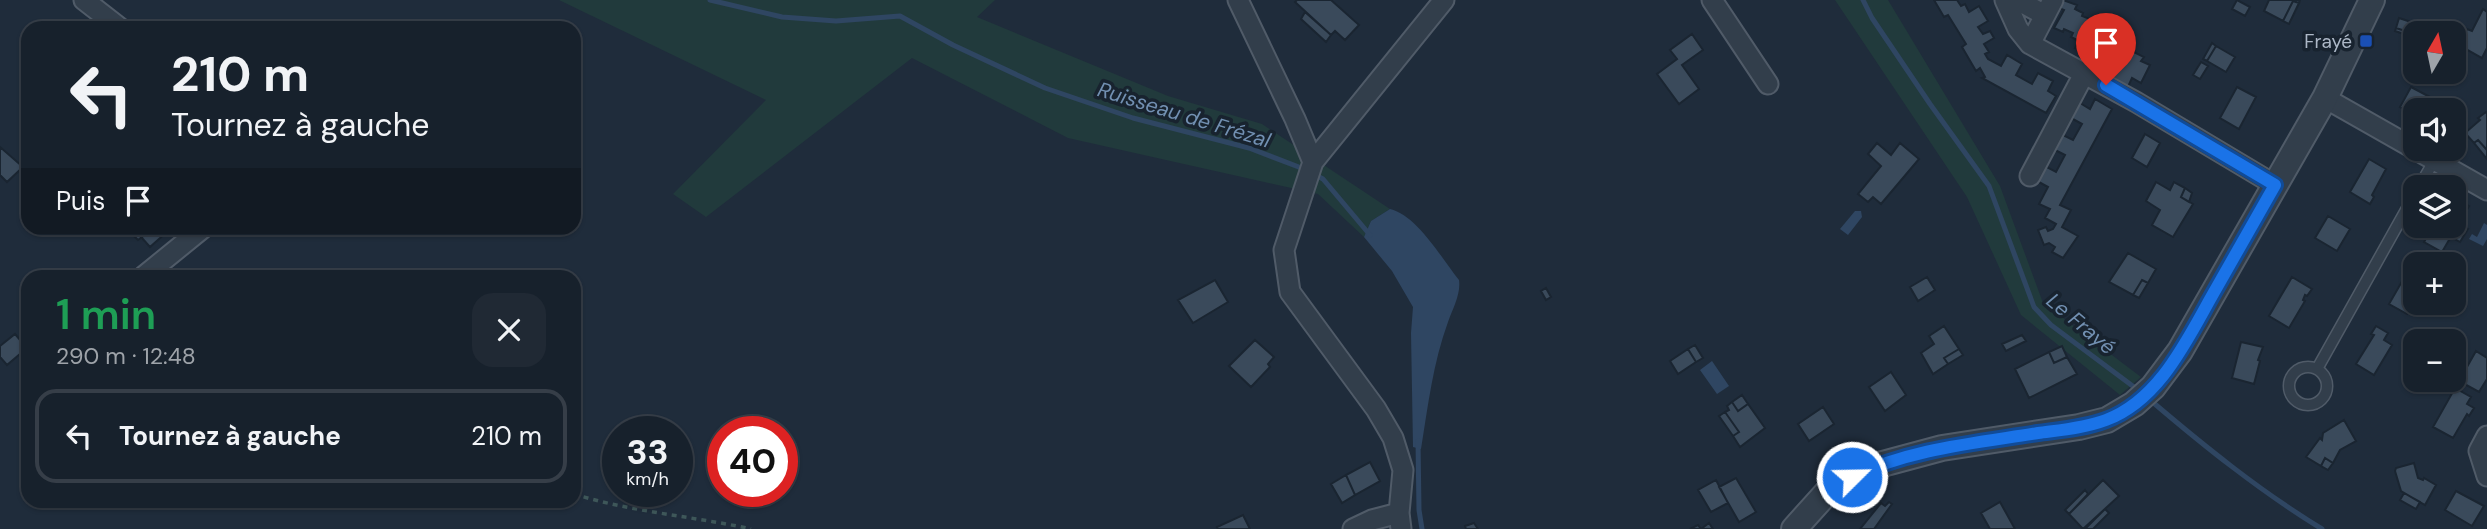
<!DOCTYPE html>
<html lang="fr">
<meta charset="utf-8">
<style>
:root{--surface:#17212c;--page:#202934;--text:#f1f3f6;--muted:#9ea3a9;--line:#363e48}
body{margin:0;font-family:"DM Sans",sans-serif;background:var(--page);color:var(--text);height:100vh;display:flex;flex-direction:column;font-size:26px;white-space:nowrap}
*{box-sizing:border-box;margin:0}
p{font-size:23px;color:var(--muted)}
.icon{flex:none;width:38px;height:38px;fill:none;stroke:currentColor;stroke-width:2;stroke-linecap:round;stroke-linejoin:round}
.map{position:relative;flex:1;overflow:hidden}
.details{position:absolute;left:21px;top:270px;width:560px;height:238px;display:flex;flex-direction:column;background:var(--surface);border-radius:21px;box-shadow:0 2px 5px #0004,0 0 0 2px var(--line)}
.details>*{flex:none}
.banner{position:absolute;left:21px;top:21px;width:560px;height:214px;border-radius:21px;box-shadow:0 2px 5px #0004,0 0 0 2px var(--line);background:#17212c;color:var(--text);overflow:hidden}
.needle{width:46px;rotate:9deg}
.tools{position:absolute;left:2403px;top:21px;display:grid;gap:14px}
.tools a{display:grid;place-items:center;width:63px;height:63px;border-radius:14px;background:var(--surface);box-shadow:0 2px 5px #0004,0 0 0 2px var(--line);font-size:35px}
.speed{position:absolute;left:602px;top:416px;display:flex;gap:14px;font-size:35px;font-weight:700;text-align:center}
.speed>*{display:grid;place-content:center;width:91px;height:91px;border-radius:50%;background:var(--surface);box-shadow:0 2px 5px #0004,0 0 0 2px var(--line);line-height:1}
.speed small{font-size:18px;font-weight:400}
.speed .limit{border:10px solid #d22;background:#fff;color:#111}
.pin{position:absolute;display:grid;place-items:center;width:60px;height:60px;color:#fff;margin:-72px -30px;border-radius:50% 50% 50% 0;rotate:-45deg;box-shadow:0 0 7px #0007}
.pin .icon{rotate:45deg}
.me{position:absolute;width:77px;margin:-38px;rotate:67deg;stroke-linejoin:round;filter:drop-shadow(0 0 5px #0008)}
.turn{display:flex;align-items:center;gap:24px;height:147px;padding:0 35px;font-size:32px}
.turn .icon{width:91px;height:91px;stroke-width:2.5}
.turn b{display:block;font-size:49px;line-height:60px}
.then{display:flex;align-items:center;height:66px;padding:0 35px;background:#0003;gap:14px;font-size:26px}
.round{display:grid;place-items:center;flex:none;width:74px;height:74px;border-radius:21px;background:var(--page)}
.head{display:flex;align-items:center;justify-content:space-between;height:119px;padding:0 35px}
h1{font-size:42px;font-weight:600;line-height:52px;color:#1e9e55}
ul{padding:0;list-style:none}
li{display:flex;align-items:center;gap:21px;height:94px;margin:0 14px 10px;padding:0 21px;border:4px solid var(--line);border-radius:21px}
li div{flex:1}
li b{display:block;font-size:26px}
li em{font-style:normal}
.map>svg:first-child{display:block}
.green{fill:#213a3c}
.water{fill:#2f4662}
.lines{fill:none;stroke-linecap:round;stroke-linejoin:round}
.stream{stroke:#2f4662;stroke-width:5}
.building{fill:#3a4a5b;stroke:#1a2531;stroke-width:2}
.service-casing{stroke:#505b68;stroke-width:13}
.minor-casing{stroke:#505b68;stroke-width:23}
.tertiary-casing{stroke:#505b68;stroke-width:28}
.path{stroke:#3e5759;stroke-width:3.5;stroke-dasharray:5 5;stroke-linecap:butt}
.service{stroke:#323e4b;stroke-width:10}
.minor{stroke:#323e4b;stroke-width:19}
.tertiary{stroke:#323e4b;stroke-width:24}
.route-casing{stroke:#114b97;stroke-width:18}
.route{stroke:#1a73e8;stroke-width:12}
.transit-dot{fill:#1a4fb4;stroke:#18232f;stroke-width:2.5}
.labels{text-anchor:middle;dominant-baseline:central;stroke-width:7;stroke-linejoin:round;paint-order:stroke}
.poi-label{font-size:19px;fill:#adb8c7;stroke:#18232f;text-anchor:end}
.water-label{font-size:21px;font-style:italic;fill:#7290b2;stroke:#18232f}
</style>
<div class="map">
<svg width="2487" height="529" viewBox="0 0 2487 529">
<rect width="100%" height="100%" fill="#1f2c3b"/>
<path class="green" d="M559,0H995L977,17L1168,96L1262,124L1390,209L1371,221L1364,237L1318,194L1068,138L912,58L706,217L673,194L766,100Z
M1835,0H1888L2000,186L2043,303L2141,377L2120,395L2021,315L1967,197Z"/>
<path class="water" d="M1390,209C1417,215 1442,259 1459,280C1461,294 1453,308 1448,322C1433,363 1428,406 1421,449L1413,447L1411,333L1413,307L1392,271L1364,237L1371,221Z
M1855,211H1861L1862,217L1848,235L1840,229Z
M2484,223L2487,225V239L2483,246L2469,239L2472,234L2477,237Z
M1712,361L1729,386L1717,394L1700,370Z"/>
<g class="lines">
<path class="stream" d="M710,0L782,17L836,21L900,16L953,45L1045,88L1133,118L1249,148L1304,169L1323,179L1370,235
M1863,0L1872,18L1930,104L1989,186L2034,307L2051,325L2138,390
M2149,399C2204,446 2260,491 2322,529
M1418,441L1419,510L1422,529"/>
</g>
<path class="building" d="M1297,0H1331L1359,25L1345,40L1335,31L1331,35L1295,2Z
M1934,0H1957L1961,6L1965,4L1969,12L1979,6L1988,21L1978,27L1983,34L1990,31L1994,38L1984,44L1989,52L1985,54L1988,59L2001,66L2007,55L2022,64L2016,75L2032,84L2038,73L2053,81L2048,91L2056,96L2046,113L1982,78L1985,77L1980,68L1976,71L1962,47L1966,44L1948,15L1944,17Z
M2063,0L2077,5L2075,9L2083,13L2082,16L2100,23L2096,32L2111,40L2109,43L2126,52L2128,49L2144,57L2141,61L2150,65L2141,83L2132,78L2127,89L2111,81L2116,70L2099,62L2094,71L2079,63L2085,52L2075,48L2079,41L2071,37L2073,33L2064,29L2063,32L2054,28L2064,10L2059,8Z
M2237,0L2250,7L2245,16L2232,9Z
M2269,0H2300L2299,3L2293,1L2283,21L2264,11Z
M2293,1L2299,3L2289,24L2283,21Z
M2483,9L2487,12V48L2482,58L2459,45L2467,29L2472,31Z
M1305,12L1331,35L1326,42L1301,19Z
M2399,18L2414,23L2411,33L2396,28Z
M2396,28L2411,33L2410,36L2395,31Z
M1692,34L1703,50L1682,65L1699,89L1679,104L1657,74L1677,59L1670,50Z
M2212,43L2216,46L2207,61L2203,59Z
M2216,46L2235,57L2226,72L2207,61Z
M2201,62L2208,66L2200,79L2193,75Z
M2237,87L2256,97L2239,129L2220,118Z
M2411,87L2447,106L2445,110H2415L2414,115L2400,107Z
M2095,99L2112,109L2060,205L2071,210L2062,227L2078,236L2063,258L2052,252L2055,247L2049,243L2044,245L2038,230L2046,227L2048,231L2053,229L2056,224L2045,218L2050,209L2039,204L2048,187L2037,181L2045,166L2056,172L2065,155L2055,150L2063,135L2073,140L2082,124L2071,118L2080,103L2090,109Z
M2486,112L2487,113V150L2478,140L2474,143L2465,133L2480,120L2478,118Z
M2145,134L2160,143L2147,167L2132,158Z
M2478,140L2487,150V159L2474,143Z
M1877,143L1891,155L1900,143L1919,159L1881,204L1873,197L1868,202L1858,194L1881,166L1868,154Z
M0,147L23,167L7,182L0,175Z
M2369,159L2386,169L2372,195L2374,197L2370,204L2350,192Z
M2156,182L2170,190L2174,182L2185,188L2181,197L2193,204L2173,237L2152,225L2160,210L2146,201Z
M2185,188L2192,193L2189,202L2181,197Z
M2454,197L2469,206L2442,252L2424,242L2433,226H2454Z
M2328,216L2350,229L2337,251L2315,238Z
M2458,224L2468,229L2460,242L2451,237Z
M133,228H165L168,231L150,247Z
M134,228L142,237L138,240L130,232Z
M2128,253L2156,269L2148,283L2142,280L2133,295L2109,282Z
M2412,264L2415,265V301L2407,314L2389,304Z
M1927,277L1935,290L1918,301L1910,287Z
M2292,277L2312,289L2307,296L2305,295L2303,300L2305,301L2289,328L2269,316Z
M1215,280L1228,302L1193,323L1178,300Z
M2142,280L2148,283L2139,298L2133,295Z
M1546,288L1551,297L1546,300L1541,291Z
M1944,326L1959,349L1944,358L1948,364L1933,374L1921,353L1934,344L1929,336Z
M2376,326L2388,333L2384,340L2392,345L2374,375L2356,364L2374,335L2371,334Z
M15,334L27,348L7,365L0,357V346Z
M2022,335L2026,341L2006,351L2002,344Z
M1255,340L1274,357L1268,364L1270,367L1251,387L1229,366Z
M2241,342L2263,347L2258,360L2260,361L2254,384L2232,378Z
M1695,345L1703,358L1696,362L1688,349Z
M2062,346L2067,357L2054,363L2049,352Z
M1688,349L1696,362L1678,374L1670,361Z
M1959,349L1963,355L1948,364L1944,358Z
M2476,351L2487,358V379L2479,392L2459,381Z
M2049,352L2054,363L2067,357L2077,374L2029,398L2015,369Z
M1891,372L1906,395L1885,411L1869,387Z
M2455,388L2471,397L2467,404L2474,408L2469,416L2467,414L2453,438L2433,427Z
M1742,395L1748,404L1738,411L1732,402Z
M1732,402L1738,411L1748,404L1765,428L1740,447L1733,436L1739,432L1725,412L1729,410L1727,406Z
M1823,407L1834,424L1809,441L1798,424Z
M1725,412L1739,432L1733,436L1719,416Z
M2344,420L2356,441L2340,450L2333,463L2325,458L2321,466L2306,457L2320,438L2322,440L2323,433Z
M2325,458L2333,463L2328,470L2321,466Z
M1370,462L1380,481L1355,495L1346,475Z
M2414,463L2418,478L2423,480L2424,478L2436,485L2425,505L2401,491L2395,471L2396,468Z
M1346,475L1355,495L1342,503L1331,484Z
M1736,478L1756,512L1739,522L1719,487Z
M1716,480L1728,503L1711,512L1698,490Z
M2103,480L2119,496L2083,529L2069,514Z
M2085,490L2088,494L2069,514L2065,510Z
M2456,491L2484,506L2472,526L2445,510Z
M2404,493L2420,502L2416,509L2400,500Z
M1889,502L1892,504L1874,529H1860L1881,503L1885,506Z
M2000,502L2015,529H1990L1981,513Z
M2105,509L2109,513L2093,529H2085Z
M1243,515L1250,529H1218L1217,527Z
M1474,523L1478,529H1466L1465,526Z
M1709,523L1713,529H1690L1698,525L1701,529Z"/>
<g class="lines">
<defs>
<path id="service" d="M2419,187L2434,161
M2289 386a19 19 0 1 1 38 0a19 19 0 1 1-38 0Z
M2317,369L2415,194"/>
<path id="minor" d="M84,0L120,28
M1238,0L1295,119L1313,162
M1712,0L1768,84
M2005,0L2018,29L2030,44L2136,102L2275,185
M2017,0L2045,15
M2030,44L2053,0
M2325,98L2487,190
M2030,176L2084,74
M144,276L203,228
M2487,436L2479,451L2487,476
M1353,529L1372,520L1399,513
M1401,529L1399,513L1403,470L1393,438L1376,409L1290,292L1284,250L1313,162L1444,0"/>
<path id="tertiary" d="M1794,529L1830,489L1875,466L1942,448L2079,427L2107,420L2134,404L2153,387L2180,351L2325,98L2372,0"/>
</defs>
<use href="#service" class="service-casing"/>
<use href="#minor" class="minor-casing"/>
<use href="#tertiary" class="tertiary-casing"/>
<path class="path" d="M574,494C631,512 692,516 751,529"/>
<use href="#service" class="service"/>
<use href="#minor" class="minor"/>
<use href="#tertiary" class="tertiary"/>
</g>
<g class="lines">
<defs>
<path id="route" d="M1852,477C1909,449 1976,443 2038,433C2060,430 2085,428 2106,420C2162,399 2189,335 2217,287C2236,253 2256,219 2275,185L2106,85"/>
</defs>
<use href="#route" class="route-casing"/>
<use href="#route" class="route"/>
</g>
<rect class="transit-dot" x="2359" y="34" width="14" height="14" rx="3.5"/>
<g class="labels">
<g class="poi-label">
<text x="2352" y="41">Frayé</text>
</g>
<g class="water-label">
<text transform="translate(1184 115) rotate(17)">Ruisseau de Frézal</text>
<text transform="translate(2081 324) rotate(40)">Le Frayé</text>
</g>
</g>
</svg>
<div class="tools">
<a><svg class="needle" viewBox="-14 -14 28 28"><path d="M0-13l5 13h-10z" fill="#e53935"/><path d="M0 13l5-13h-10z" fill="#9ea3a9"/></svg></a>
<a><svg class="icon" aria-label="sound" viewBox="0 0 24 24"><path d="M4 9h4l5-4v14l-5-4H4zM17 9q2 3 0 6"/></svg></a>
<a><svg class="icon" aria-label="layers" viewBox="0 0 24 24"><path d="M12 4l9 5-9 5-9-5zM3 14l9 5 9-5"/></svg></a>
<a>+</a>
<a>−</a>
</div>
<div class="speed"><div>33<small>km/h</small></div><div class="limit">40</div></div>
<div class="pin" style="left:2106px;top:85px;background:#d93025"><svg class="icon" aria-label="arrive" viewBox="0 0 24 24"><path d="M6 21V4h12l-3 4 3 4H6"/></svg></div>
<svg class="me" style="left:1852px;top:477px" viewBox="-20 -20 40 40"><circle r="17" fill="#1a73e8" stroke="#fff" stroke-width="3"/><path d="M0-11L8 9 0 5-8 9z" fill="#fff"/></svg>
<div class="banner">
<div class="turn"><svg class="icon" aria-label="left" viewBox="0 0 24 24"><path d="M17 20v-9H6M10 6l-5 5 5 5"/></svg><div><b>210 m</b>Tournez à gauche</div></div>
<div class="then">Puis<svg class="icon" aria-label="arrive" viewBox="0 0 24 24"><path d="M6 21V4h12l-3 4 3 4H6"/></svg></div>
</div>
<section class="details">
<div class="head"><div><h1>1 min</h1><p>290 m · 12:48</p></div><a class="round"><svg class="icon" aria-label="close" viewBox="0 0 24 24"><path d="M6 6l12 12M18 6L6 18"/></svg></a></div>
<ul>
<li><svg class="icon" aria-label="left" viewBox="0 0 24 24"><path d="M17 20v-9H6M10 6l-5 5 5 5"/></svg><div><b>Tournez à gauche</b></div><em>210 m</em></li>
</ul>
</section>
</div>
